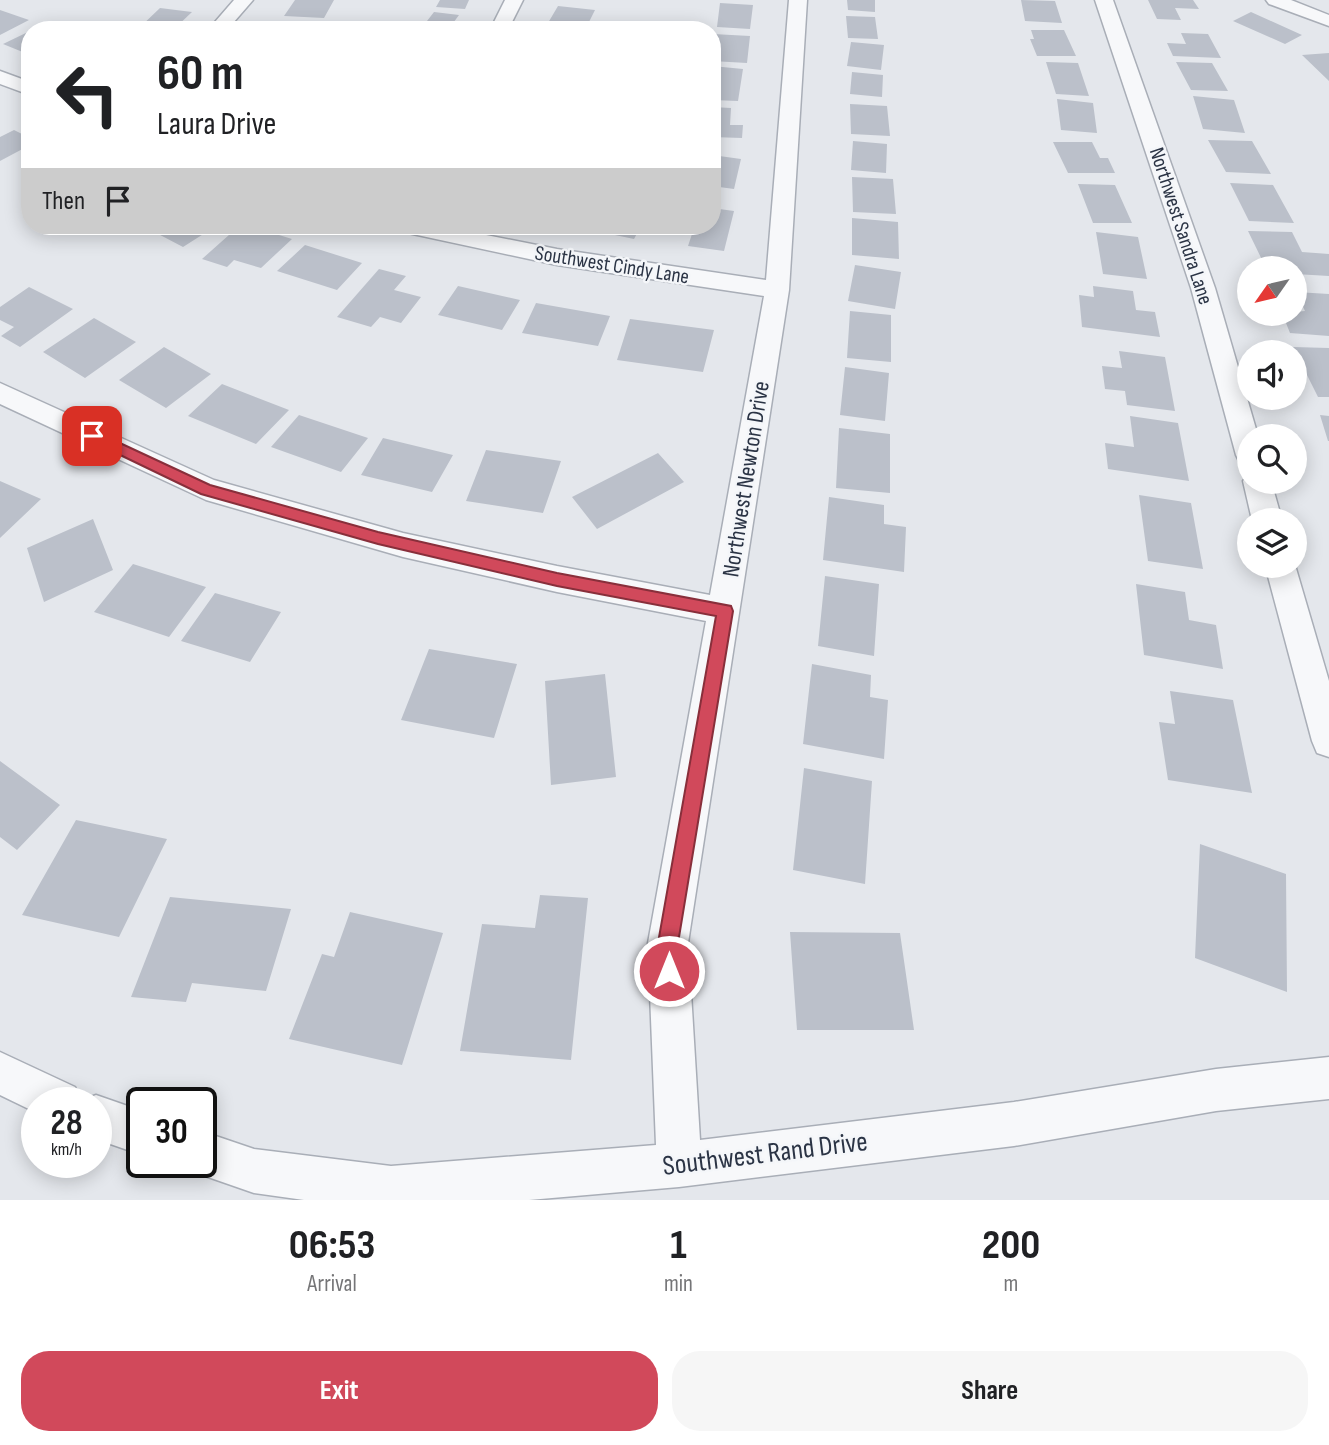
<!DOCTYPE html>
<style>
:root{--surface:#fff;--page:#f6f6f6;--text:#202124;--muted:#757577;--accent:#d1495b}
body{margin:0;font-family:"Sofia Sans Condensed",sans-serif;background:var(--page);color:var(--text);height:100vh;display:flex;flex-direction:column;font-size:26px;white-space:nowrap}
*{box-sizing:border-box;margin:0}
p{font-size:23px;color:var(--muted)}
.icon{flex:none;width:38px;height:38px;fill:none;stroke:currentColor;stroke-width:2;stroke-linecap:round;stroke-linejoin:round}
.map{position:relative;height:1200px;overflow:hidden}
.side{display:flex;flex-direction:column;background:var(--surface);flex:1}
.side>*{flex:none}
.banner{position:absolute;left:21px;top:21px;width:700px;height:214px;border-radius:28px;box-shadow:0 4px 18px #0003;background:#fff;color:var(--text);overflow:hidden}
.needle{width:46px;rotate:236deg}
.tools{position:absolute;left:1237px;top:256px;display:grid;gap:14px}
.tools a{display:grid;place-items:center;width:70px;height:70px;border-radius:50%;background:var(--surface);box-shadow:0 4px 18px #0003;font-size:35px}
.speed{position:absolute;left:21px;top:1087px;display:flex;gap:14px;font-size:35px;font-weight:700;text-align:center}
.speed>*{display:grid;place-content:center;width:91px;height:91px;border-radius:50%;background:var(--surface);box-shadow:0 4px 18px #0003;line-height:1}
.speed small{font-size:18px;font-weight:400}
.speed .limit{border:4px solid #111;border-radius:10px;background:#fff;color:#111}
.pin{position:absolute;display:grid;place-items:center;width:60px;height:60px;color:#fff;margin:-30px;border-radius:14px;box-shadow:0 4px 10px #0006}
.me{position:absolute;width:77px;margin:-38px;rotate:0deg;stroke-linejoin:round;filter:drop-shadow(0 0 5px #0008)}
.turn{display:flex;align-items:center;gap:24px;height:147px;padding:0 21px;font-size:32px}
.turn .icon{width:91px;height:91px;stroke-width:2.5}
.turn b{display:block;font-size:49px;line-height:60px}
.then{display:flex;align-items:center;height:66px;padding:0 21px;background:#0003;gap:14px;font-size:26px}
.eta{display:flex;justify-content:space-evenly;align-items:center;height:119px;text-align:center}
.eta b{font-size:42px;font-weight:700;line-height:49px}
.cta{display:flex;gap:14px;margin-top:auto;padding:14px 21px}
.cta a{flex:1;height:80px;border-radius:28px;background:var(--accent);color:#fff;font-size:28px;font-weight:700;line-height:80px;text-align:center}
.cta a+a{background:var(--page);color:var(--text)}
.map>svg:first-child{display:block}
.building{fill:#bbc0ca}
.lines{fill:none;stroke-linecap:round;stroke-linejoin:round}
.street-casing{stroke:#a9aeb7;stroke-width:3}
.street{fill:#f7f8fa;fill-rule:evenodd}
.route{fill:#d1495b;stroke:#882f3b;stroke-width:2}
.labels{text-anchor:middle;dominant-baseline:central;stroke-width:5;stroke-linejoin:round;paint-order:stroke}
.far-street-label{font-size:21px;fill:#2b3445;stroke:#f4f6f9}
.street-label{font-size:24px;fill:#2b3445;stroke:#f4f6f9}
.near-street-label{font-size:28px;fill:#2b3445;stroke:#f4f6f9}
</style>
<div class="map">
<svg width="1329" height="1200" viewBox="0 0 1329 1200">
<rect width="100%" height="100%" fill="#e4e7ec"/>
<path class="building" d="M295,0H334L324,18L284,16Z
M440,0H469L465,9L436,7Z
M847,0H875V12L848,10Z
M1021,0L1055,1L1062,23L1025,21Z
M1148,0H1193L1199,9L1175,8L1181,20L1157,19Z
M720,3L753,5L750,29L717,27Z
M558,6L595,10L585,30L545,28Z
M160,8L192,12L173,30H137Z
M0,10L29,20L0,35Z
M434,12L459,15L448,30H420Z
M1251,12L1302,35L1285,44L1233,21Z
M846,16L875,17L878,39L848,38Z
M273,23L318,26L315,30H269Z
M1031,30H1064L1076,56H1037L1030,39H1034Z
M30,31V55L3,44Z
M1181,33L1208,34L1221,58L1173,56L1167,43L1186,44Z
M713,34L750,36L747,63L712,61Z
M851,42L884,45L881,70L847,66Z
M1329,53V81L1302,55Z
M1046,62L1078,63L1089,96L1056,94Z
M1176,62L1212,63L1228,91L1191,90Z
M712,66L743,69L738,101L712,100Z
M852,72L883,75L882,97L850,94Z
M1193,96L1234,100L1245,133L1203,129Z
M1057,99L1093,103L1097,133L1061,130Z
M850,104L887,106L890,136L851,134Z
M712,107L731,108L730,125H743L742,138L712,137Z
M14,130L30,138V145L0,161V137Z
M1208,140L1252,141L1271,174L1226,172Z
M853,141L887,144L886,173L851,170Z
M1053,142H1092L1100,158H1108L1115,173H1068Z
M712,155L741,159L734,189L712,186Z
M852,177L893,179L896,214L853,212Z
M1230,183L1273,185L1294,223L1249,221Z
M1078,184L1115,185L1132,223H1093Z
M712,208L734,211L724,251L688,246L692,234L671,231L672,226H712Z
M852,218L898,222L899,259L852,255Z
M143,226H216L183,247Z
M239,226H250L292,239L261,268L234,260L227,267L202,259Z
M572,226H641L634,239Z
M1248,231L1292,232L1302,252L1329,254V276L1295,274V268H1266Z
M1096,232L1138,237L1147,279L1103,274Z
M305,245L362,263L337,290L277,271Z
M855,265L901,272L895,309L848,301Z
M379,269L406,276L394,290L421,297L401,323L380,317L371,327L337,317Z
M458,286L520,300L502,330L438,315Z
M1093,286L1133,291L1136,310L1155,312L1160,337L1082,327L1079,295L1094,297Z
M29,287L73,309L20,347L1,336L14,327L0,320V307Z
M1296,292L1329,294V336L1290,333L1282,313L1305,311Z
M536,303L610,316L598,346L522,333Z
M850,311L891,315V362L847,358Z
M94,318L136,342L85,378L43,352Z
M630,319L714,330L703,372L617,360Z
M164,347L211,374L166,408L119,380Z
M1293,347L1329,348V397H1318Z
M1119,351L1165,357L1175,411L1127,405L1125,391L1105,389L1102,366L1122,368Z
M845,367L889,373L885,421L840,415Z
M222,384L289,410L256,444L188,416Z
M299,415L368,438L341,472L271,447Z
M1320,415L1329,416V441H1328Z
M1130,416L1178,423L1189,481L1108,469L1105,443L1134,447Z
M839,428L890,434V493L836,488Z
M383,438L453,455L432,492L361,475Z
M486,450L561,461L543,513L466,501Z
M658,453L684,482L597,529L572,497Z
M0,481L41,499L0,538Z
M1139,495L1191,503L1203,569L1148,561Z
M829,497L884,505V524L906,527L904,572L823,560Z
M93,519L113,570L44,602L27,548Z
M133,564L206,587L169,637L94,612Z
M825,576L879,584L874,656L818,646Z
M1136,584L1185,592L1189,620L1216,625L1223,669L1144,655Z
M215,593L281,612L250,662L181,641Z
M429,649L517,664L494,738L401,720Z
M812,664L871,675L870,697L888,700L884,759L803,744Z
M605,674L616,777L551,785L545,681Z
M1170,691L1233,700L1252,793L1168,780L1159,722L1175,724Z
M0,761L60,805L17,850L0,837Z
M804,768L872,781L865,884L793,870Z
M76,820L167,839L119,937L22,915Z
M1200,844L1286,874L1287,992L1195,958Z
M540,895L588,898L571,1060L460,1051L482,924L535,928Z
M170,897L291,909L266,991L192,983L186,1002L131,997Z
M350,912L443,933L402,1065L289,1039L322,954L334,957Z
M790,932L900,933L914,1030H797Z"/>
<g class="lines">
<defs>
<path id="street" d="M234,0H253L227,30H208Z
M505,0H523L508,30H490Z
M789,0H807L789,290L688,943L700,1140L1014,1102L1216,1069L1329,1057V1099L1216,1111L1014,1146L679,1187L529,1200H304L254,1193L185,1169L183,1162H201V1131L254,1149L391,1166L656,1145L648,943L706,621L557,592L403,557L206,500L0,404V383L214,480L403,533L557,566L710,595L764,296L557,265L408,233L400,231L397,226H441L557,249L766,280Z
M1095,0H1113L1215,288L1258,436H1250V466L1240,463L1236,455L1191,288Z
M1266,0H1291L1329,15V26L1269,4Z
M0,71L30,82V95L0,84Z
M1250,472V481H1271L1282,520H1252L1243,481Z
M1265,565H1295L1329,681V757L1317,753L1312,741Z
M0,1052L75,1087L81,1101L96,1095L142,1111V1155L96,1139V1102H37V1113L0,1095Z"/>
</defs>
<use href="#street" class="street-casing"/>
<use href="#street" class="street"/>
</g>
<path class="route" d="M92,430L210,485L378,532L557,573L731,606L733,611L678,943L680,971L677,978L669,981L662,978L658,943L716,616L557,586L378,544L201,494L87,439V432Z"/>
<g class="labels">
<g class="far-street-label">
<text transform="translate(1181 226) rotate(72)">Northwest Sandra Lane</text>
<text transform="translate(612 265) rotate(9)">Southwest Cindy Lane</text>
</g>
<g class="street-label">
<text transform="translate(746 479) rotate(-81)">Northwest Newton Drive</text>
</g>
<g class="near-street-label">
<text transform="translate(765 1154) rotate(-7)">Southwest Rand Drive</text>
</g>
</g>
</svg>
<div class="tools">
<a><svg class="needle" viewBox="-14 -14 28 28"><path d="M0-13l5 13h-10z" fill="#e53935"/><path d="M0 13l5-13h-10z" fill="#757577"/></svg></a>
<a><svg class="icon" aria-label="sound" viewBox="0 0 24 24"><path d="M4 9h4l5-4v14l-5-4H4zM17 9q2 3 0 6"/></svg></a>
<a><svg class="icon" aria-label="search" viewBox="0 0 24 24"><circle cx="10" cy="10" r="6"/><path d="M15 15l6 6"/></svg></a>
<a><svg class="icon" aria-label="layers" viewBox="0 0 24 24"><path d="M12 4l9 5-9 5-9-5zM3 14l9 5 9-5"/></svg></a>
</div>
<div class="speed"><div>28<small>km/h</small></div><div class="limit">30</div></div>
<div class="pin" style="left:92px;top:436px;background:#d93025"><svg class="icon" aria-label="arrive" viewBox="0 0 24 24"><path d="M6 21V4h12l-3 4 3 4H6"/></svg></div>
<svg class="me" style="left:669px;top:971px" viewBox="-20 -20 40 40"><circle r="17" fill="#d1495b" stroke="#fff" stroke-width="3"/><path d="M0-11L8 9 0 5-8 9z" fill="#fff"/></svg>
<div class="banner">
<div class="turn"><svg class="icon" aria-label="left" viewBox="0 0 24 24"><path d="M17 20v-9H6M10 6l-5 5 5 5"/></svg><div><b>60 m</b>Laura Drive</div></div>
<div class="then">Then<svg class="icon" aria-label="arrive" viewBox="0 0 24 24"><path d="M6 21V4h12l-3 4 3 4H6"/></svg></div>
</div>
</div>
<section class="side">
<div class="eta">
<div><b>06:53</b><p>Arrival</p></div>
<div><b>1</b><p>min</p></div>
<div><b>200</b><p>m</p></div>
</div>
<div class="cta"><a>Exit</a><a>Share</a></div>
</section>
